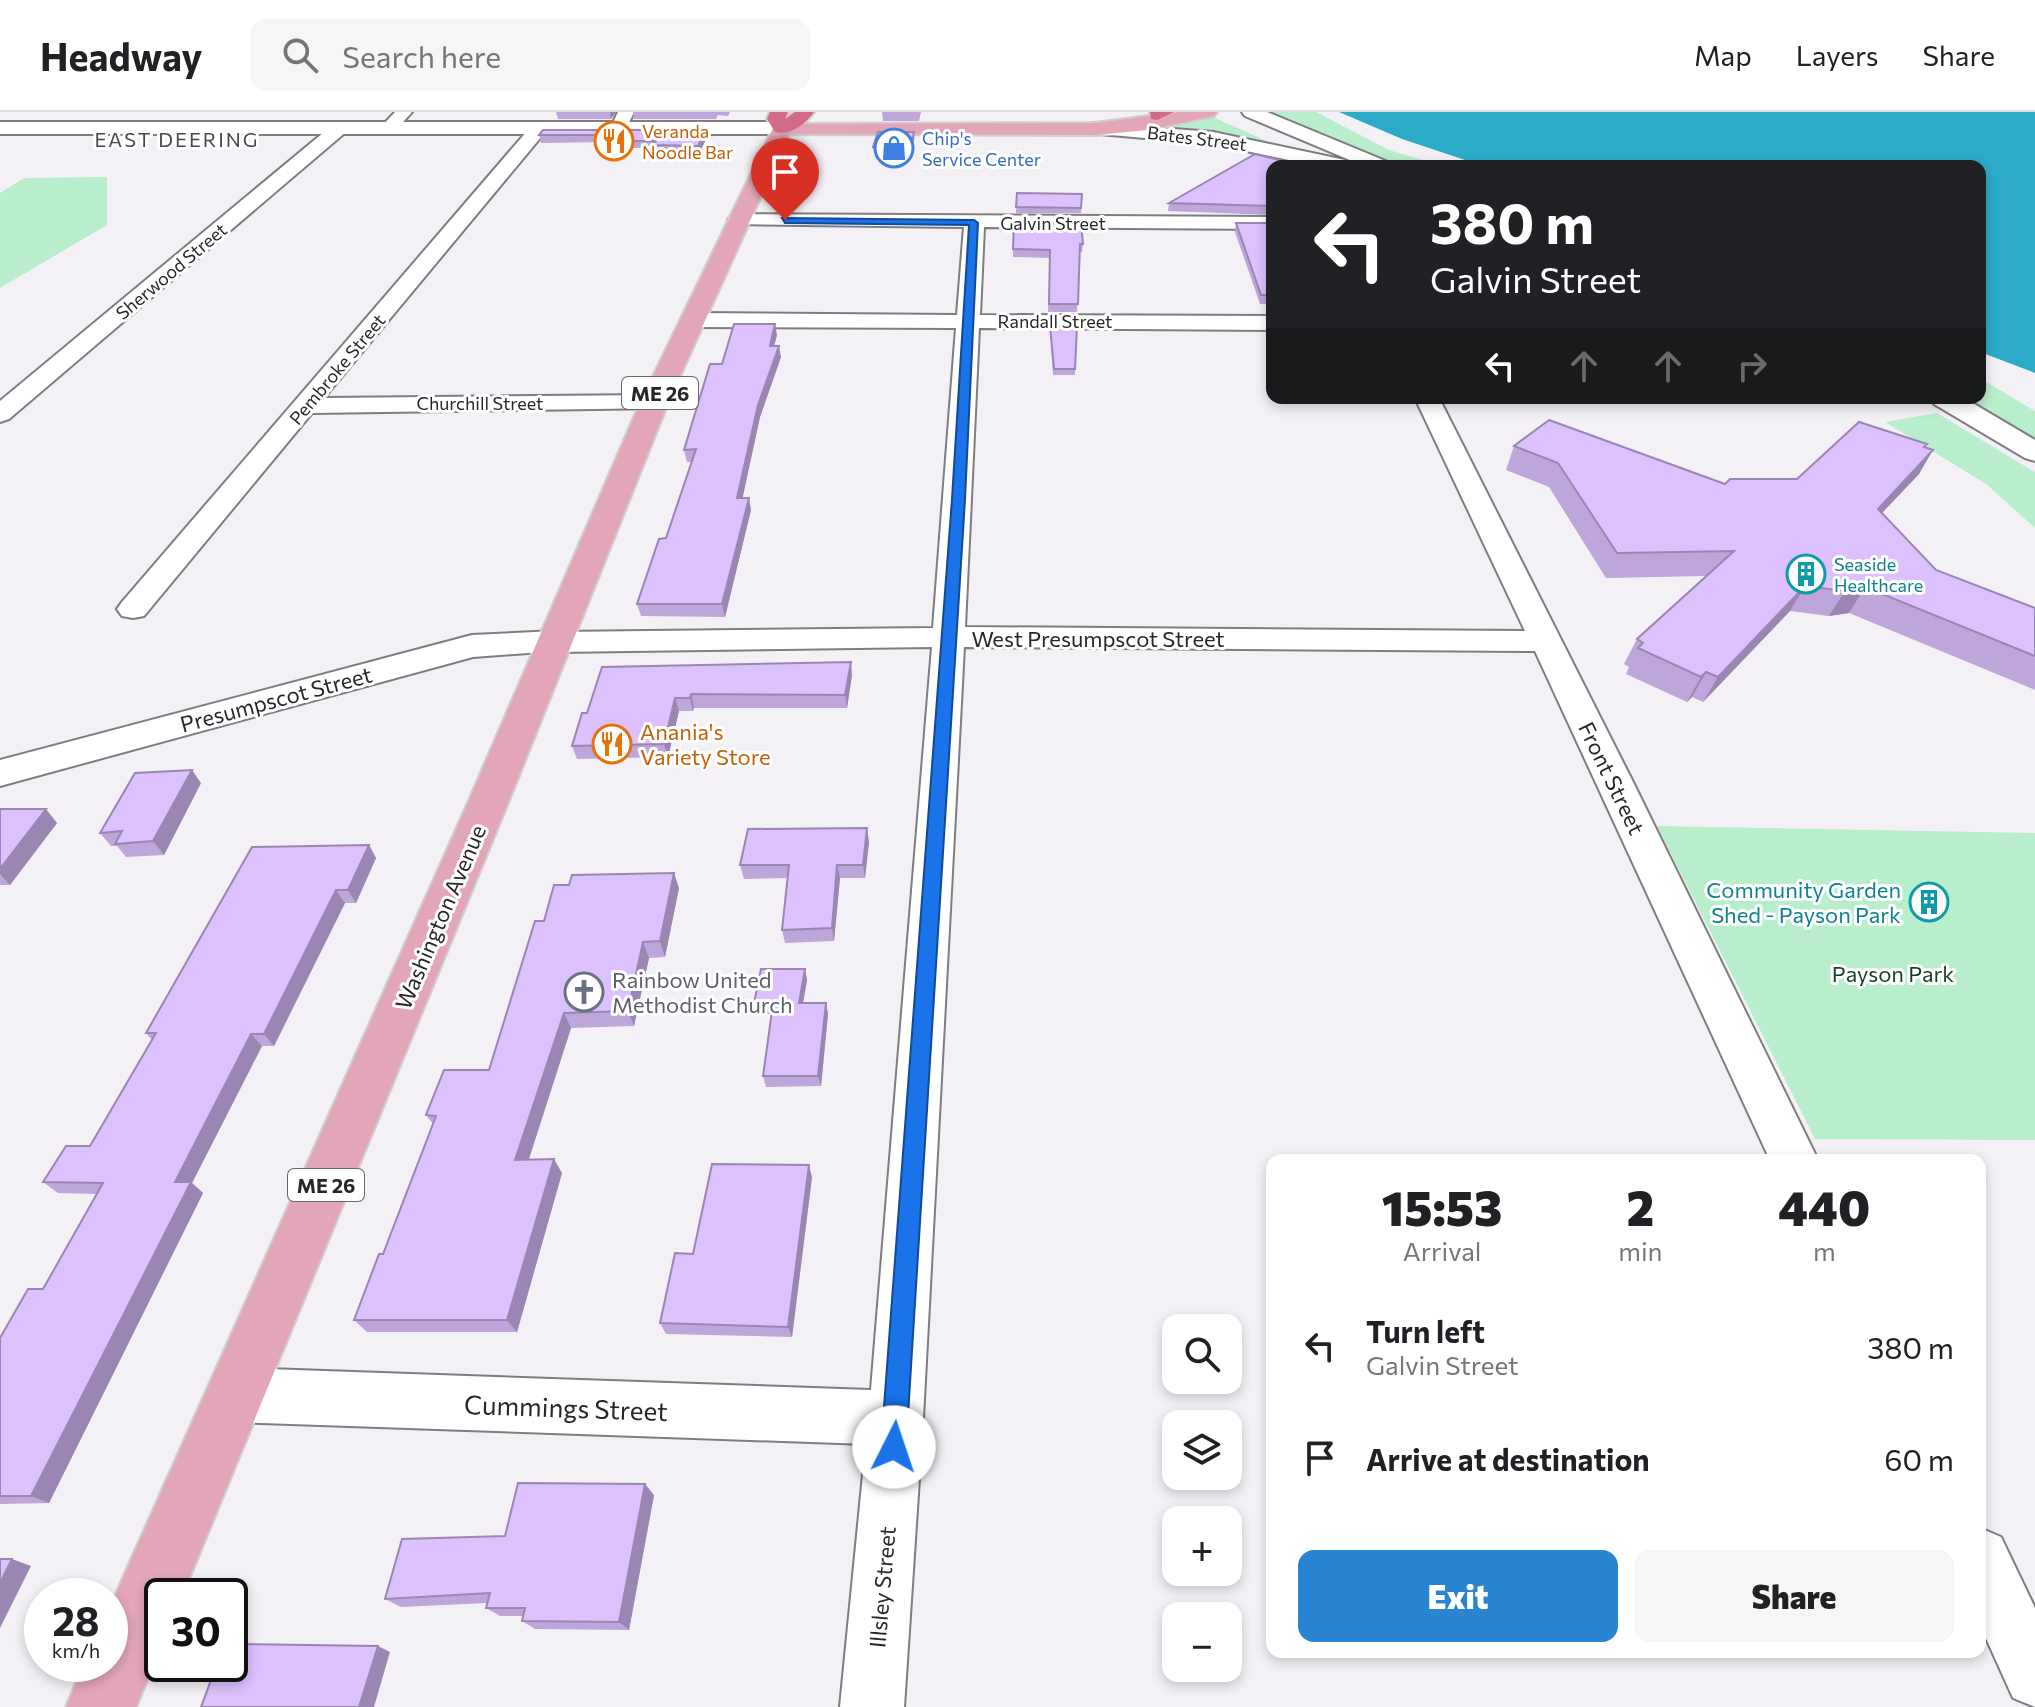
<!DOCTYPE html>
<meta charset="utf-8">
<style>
:root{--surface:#fff;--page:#f6f6f6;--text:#202124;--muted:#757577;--line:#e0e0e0;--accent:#2984d1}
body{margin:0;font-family:Commissioner,sans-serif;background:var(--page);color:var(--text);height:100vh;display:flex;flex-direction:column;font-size:30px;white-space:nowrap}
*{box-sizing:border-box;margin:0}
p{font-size:26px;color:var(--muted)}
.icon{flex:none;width:44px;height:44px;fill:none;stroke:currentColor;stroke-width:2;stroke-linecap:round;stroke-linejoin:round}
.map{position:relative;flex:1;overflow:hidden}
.drawer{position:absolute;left:1266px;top:1042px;width:720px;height:504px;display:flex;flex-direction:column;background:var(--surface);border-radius:16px;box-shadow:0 4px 12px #0003}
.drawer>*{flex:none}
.top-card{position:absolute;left:1266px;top:48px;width:720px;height:244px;border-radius:16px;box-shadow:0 4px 12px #0003;background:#202124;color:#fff;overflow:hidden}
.tools{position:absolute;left:1162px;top:1202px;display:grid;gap:16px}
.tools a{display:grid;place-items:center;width:80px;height:80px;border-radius:16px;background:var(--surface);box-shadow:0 4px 12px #0003;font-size:40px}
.speed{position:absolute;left:24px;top:1466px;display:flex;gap:16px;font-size:40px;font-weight:700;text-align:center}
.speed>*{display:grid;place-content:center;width:104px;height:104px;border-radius:50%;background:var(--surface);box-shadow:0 4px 12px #0003;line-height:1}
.speed small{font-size:20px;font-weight:400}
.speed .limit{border:4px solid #111;border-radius:12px;background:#fff;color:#111}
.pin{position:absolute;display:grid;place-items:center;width:68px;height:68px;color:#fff;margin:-82px -34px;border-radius:50% 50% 50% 0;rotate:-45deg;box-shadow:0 0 8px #0007}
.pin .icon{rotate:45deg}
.me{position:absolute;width:88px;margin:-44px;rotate:4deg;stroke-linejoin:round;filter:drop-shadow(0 0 6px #0008)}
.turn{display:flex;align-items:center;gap:28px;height:168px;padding:0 32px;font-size:36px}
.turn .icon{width:104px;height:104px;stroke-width:2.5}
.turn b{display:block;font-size:56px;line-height:68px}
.lanes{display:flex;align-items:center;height:76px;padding:0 32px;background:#0003;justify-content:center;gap:40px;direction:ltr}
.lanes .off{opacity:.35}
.eta{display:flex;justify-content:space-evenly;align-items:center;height:136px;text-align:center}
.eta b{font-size:48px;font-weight:800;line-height:56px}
.button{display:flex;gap:16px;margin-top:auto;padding:16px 32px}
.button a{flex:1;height:92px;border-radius:16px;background:var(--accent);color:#fff;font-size:32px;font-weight:800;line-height:92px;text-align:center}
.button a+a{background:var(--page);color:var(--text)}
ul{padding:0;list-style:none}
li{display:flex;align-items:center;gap:24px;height:112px;padding:0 32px}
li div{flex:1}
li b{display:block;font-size:30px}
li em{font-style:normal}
header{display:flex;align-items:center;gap:48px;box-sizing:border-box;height:112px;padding:0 40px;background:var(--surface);border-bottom:2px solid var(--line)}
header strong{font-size:38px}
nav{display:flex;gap:44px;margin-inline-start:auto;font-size:28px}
.search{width:560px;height:72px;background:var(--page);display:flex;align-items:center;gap:20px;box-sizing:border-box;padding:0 28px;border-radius:16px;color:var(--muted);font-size:30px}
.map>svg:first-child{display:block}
.green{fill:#b9eecd}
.water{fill:#2cabc8}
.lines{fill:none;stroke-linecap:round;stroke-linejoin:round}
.minor-casing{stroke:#7f7d81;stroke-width:4}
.tertiary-casing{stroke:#7f7d81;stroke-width:4}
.secondary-casing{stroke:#7f7d81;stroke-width:4}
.primary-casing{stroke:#cfcfd0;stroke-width:4}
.motorway-casing{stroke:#cfcfd0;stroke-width:4}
.minor{fill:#fff;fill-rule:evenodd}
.tertiary{fill:#fff;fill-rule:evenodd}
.secondary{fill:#fff;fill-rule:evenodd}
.primary{fill:#e3a6b8;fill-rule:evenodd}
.motorway{fill:#d16b88;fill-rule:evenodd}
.wall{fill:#bea5da}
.shaded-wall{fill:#9b86b2}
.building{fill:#ddc0fe;stroke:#9b86b2;stroke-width:2}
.route{fill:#1a73e8;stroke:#114b97;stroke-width:2}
.labels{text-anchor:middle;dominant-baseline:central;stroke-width:6;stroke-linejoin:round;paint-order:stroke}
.far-food-label{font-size:18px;fill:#c56008;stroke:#fff;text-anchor:start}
.far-shop-label{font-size:18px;fill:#366cbe;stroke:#fff;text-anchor:start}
.far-street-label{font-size:18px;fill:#272628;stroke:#fff}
.far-culture-label{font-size:18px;fill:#0d838f;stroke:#fff;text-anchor:start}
.far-neighbourhood-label{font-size:20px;letter-spacing:2px;fill:#4a484c;stroke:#fff}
.shield{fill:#fff;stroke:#686768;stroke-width:2}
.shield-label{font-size:20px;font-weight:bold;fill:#272628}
.street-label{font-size:22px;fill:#272628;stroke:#fff}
.food-label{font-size:22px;fill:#c56008;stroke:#fff;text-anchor:start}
.culture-label{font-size:22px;fill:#0d838f;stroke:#fff;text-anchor:end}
.park-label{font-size:22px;fill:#183d29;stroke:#fff}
.worship-label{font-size:22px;fill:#5b616d;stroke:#fff;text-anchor:start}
.near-street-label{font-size:26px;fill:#272628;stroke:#fff}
</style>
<header>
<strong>Headway</strong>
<div class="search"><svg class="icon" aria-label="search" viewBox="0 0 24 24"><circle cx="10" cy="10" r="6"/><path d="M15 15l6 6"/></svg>Search here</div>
<nav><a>Map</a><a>Layers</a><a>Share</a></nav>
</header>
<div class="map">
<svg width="2035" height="1595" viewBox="0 0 2035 1595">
<rect width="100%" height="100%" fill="#f4f1f6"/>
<path class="green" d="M1262,0H1316L1389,38L1443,54H1392Z
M1213,5L1294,41L1166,19L1174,12Z
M107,65V113L0,176V81L24,66Z
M1980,266L2035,299V329L1962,286H1980Z
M1937,301L2035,360V416L1986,372L1885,310Z
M1657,714L2035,721V1028L1815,1027Z"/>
<path class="water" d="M1339,0H2035V261L1980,240V54H1483L1402,27Z"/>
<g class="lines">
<defs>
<path id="minor" d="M395,0H412L395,19H383L381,15Z
M618,0H634L625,19L619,20L611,15Z
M341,10L349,15L347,19L9,307L0,310V289L335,11Z
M540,10L548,15L546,19L324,286L654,283L663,286L667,291L663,296L312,301L144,504L133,506L122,504L117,497L122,490L534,11Z
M738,102L1272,105V117L984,115L980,203L1272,204V218L979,216L965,515L1525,519L1415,286H1439L1634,672L1818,1048H1770L1535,539L964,535L923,1306L904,1595H840L866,1332L236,1310L217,1302L209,1283L217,1264L236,1256L871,1278L932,535L556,540L545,537L540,530L545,523L556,520L933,516L956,216L695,215L687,213L684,208L687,203L695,201L957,203L964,115L731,112L728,108L731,104Z
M1980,1416L2001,1425L2035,1496V1595L2013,1586L1980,1513Z"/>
<path id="tertiary" d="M1242,0H1267L1388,50L1391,54H1364L1245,4Z
M1095,11L1213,20L1345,48L1355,54H1317L1213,32L1088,21L1086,17L1088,13Z
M1930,286H1964L2035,328V349L2025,346L1934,292Z
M556,519L568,522L574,530L568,538L473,545L0,674V648L472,523Z"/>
<path id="secondary" d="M0,10H782L791,16L782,22H0Z"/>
<path id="primary" d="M1180,0H1217L1214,4L1148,18L1095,23L789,22L668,291L510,686L182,1484H162V1532L136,1595H66L84,1552H110V1495L470,686L640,291L775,12L1095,11Z"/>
<path id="motorway" d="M770,0H788L785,7L795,0H814C805,12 791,24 775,20L767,7Z
M1150,0H1174L1157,8L1151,7Z"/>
</defs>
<use href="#minor" class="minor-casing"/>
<use href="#tertiary" class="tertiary-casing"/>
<use href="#secondary" class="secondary-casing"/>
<use href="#primary" class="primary-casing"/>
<use href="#motorway" class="motorway-casing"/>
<use href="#minor" class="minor"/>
<use href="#tertiary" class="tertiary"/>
<use href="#secondary" class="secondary"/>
<use href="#primary" class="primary"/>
<use href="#motorway" class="motorway"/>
</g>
<path class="wall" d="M556,0H616L611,7H558Z
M633,0H730L728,4L718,3L716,7H634Z
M882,0H921L919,9H883Z
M706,18L707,25L699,42L654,41L653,36H611L609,30L541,31L539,23Z
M915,25L911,40H874L873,35Z
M1272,54V103L1168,99L1169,91Z
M1017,81L1082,82L1081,101H1016Z
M1236,111H1272V192H1260L1235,120Z
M1083,132L1082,140H1080L1077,200H1048L1050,146L1013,145V137Z
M1050,214H1077L1075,263H1053Z
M777,223L774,234L781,245L760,305L742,386L751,398L725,505L641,504L637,492L666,426L692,350H687L684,338L722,252Z
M1927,332L1925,336L1919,362L1882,401L1936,458L2035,496V578L1849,501L1829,504L1790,499L1703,590L1692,585L1687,590L1626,562L1629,555L1624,552L1637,527L1706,464L1606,466L1549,375L1506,358L1514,334L1725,372L1797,367Z
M602,555L852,563L847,596H694L693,599H679L668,645L577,647L572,634L587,601Z
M201,671L164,743L126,745L117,734H111L100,721Z
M0,697L57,711L10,773H0Z
M869,730L865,766H840L834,829L785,831L782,818L788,766L744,767L740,753Z
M369,733L376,746L356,791H345L274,934H262L192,1071L203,1081L49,1391L0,1392V1226L43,1177L97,1082L58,1081L43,1070L90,1034L152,928L146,921Z
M679,776L665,845L649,846L634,914L571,916L529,1047L562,1061L517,1220H367L354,1208L383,1142L433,1012L426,1003L489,958L544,809Z
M805,857L807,868L803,891H826L828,902L821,974L766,975L763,964L771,902H757L754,891Z
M812,1065L792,1225L666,1222L660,1211L693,1142Z
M654,1383L629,1518L535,1517L522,1509L523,1504H500L486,1496L487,1491L401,1495L385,1487L505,1424Z"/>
<path class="shaded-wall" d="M610,0H616L611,7Z
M706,18L707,25L699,42L698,34Z
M775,212L777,223L771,245L770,234Z
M779,234L781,245L760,305L740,398L737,386L758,293Z
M1933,338L1919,362L1863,421L1878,397Z
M749,386L751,398L725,505L722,492Z
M1805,474L1790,499L1703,590L1718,565Z
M1865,475L1849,501L1829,504L1845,479Z
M851,550L852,563L847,596L845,583Z
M1706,560L1692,585L1687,590L1701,565Z
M691,582L694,596L693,599L690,586Z
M675,586L679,599L668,645L664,632Z
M192,658L201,671L164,743L153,729Z
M46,697L57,711L10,773L0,762V757Z
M867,716L869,730L865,766L863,753Z
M369,733L376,746L356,791L348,778Z
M837,753L840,766L834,829L832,816Z
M674,761L679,776L665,845L660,829Z
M336,778L345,791L274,934L264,922Z
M643,830L649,846L634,914L628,899Z
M805,857L807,868L801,902L799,891Z
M826,891L828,902L821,974L818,964Z
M564,901L571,916L524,1062L515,1048Z
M251,922L262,934L192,1071L203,1081L49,1391L31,1384L175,1070Z
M554,1047L562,1061L517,1220L507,1208Z
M809,1053L812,1065L792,1225L788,1215Z
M645,1372L654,1383L629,1518L619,1510Z
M12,1447L31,1454L0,1516V1471Z
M378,1534L390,1540L374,1595H359Z"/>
<path class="building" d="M543,18H706L698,34L652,33L656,29H609L616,23H539Z
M878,20H914L911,35H873Z
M1255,42L1288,50L1290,54H1272V94L1169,91Z
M1017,81L1082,82L1081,96L1016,95Z
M1014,110L1081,111L1083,132H1080L1078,192H1049L1050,138L1013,137Z
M1236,111H1272V183H1261Z
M734,212H775L770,234H779L758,293L737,386H749L722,492H637L659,427L666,426L696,337L684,338L710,252H722Z
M1050,214H1077L1075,257H1054Z
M1549,308L1725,372L1730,367H1797L1859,310L1927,332L1924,335L1933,338L1878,397L1936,458L2035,496V544L1865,475L1845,479L1805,474L1718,565L1706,560L1701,565L1638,536L1643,531L1637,527L1734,439L1617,441L1558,351L1514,334Z
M851,550L845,583L691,582L690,586H675L664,632L572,634L582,601H587L602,555Z
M192,658L153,729L115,732L122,719L100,721L135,661Z
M0,697H46L0,757Z
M867,716L863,753H837L832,816L782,818L789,753H740L748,717Z
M369,733L348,778H336L264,922H251L175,1070H191L31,1384H0V1226L28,1177H43L103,1071L43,1070L66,1034H90L156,921H146L252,735Z
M674,761L660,829L643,830L628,899L564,901L515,1048L554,1047L507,1208H354L379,1142H383L436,1004L426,1003L444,958H489L535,809H544L554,773H569L572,763Z
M761,857H805L799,891H826L818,964H763L773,892L754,891Z
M712,1052L809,1053L788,1215L660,1211L675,1141L693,1142Z
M518,1371L645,1372L619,1510L522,1509L525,1496H486L490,1481L385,1487L402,1427L505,1424Z
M0,1447H12L0,1471Z
M230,1532L378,1534L359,1595H201L217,1552H230Z"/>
<path class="route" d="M782,106L974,108L978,111L965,387L906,1335L903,1344L894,1348L885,1344L881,1335L952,387L969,113L785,111Z"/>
<defs>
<symbol id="restaurant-ring" viewBox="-11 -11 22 22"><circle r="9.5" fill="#fff" stroke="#e8710a" stroke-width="1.5"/><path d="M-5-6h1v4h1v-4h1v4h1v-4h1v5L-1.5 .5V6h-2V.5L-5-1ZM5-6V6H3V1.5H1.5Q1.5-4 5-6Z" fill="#e8710a"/></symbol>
<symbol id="shop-ring" viewBox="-11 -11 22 22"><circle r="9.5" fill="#fff" stroke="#3f7fe0" stroke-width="1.5"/><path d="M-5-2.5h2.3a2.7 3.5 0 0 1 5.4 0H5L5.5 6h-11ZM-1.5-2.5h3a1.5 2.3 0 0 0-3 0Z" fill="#3f7fe0"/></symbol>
<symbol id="building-ring" viewBox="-11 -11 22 22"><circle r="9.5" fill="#fff" stroke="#0f9aa8" stroke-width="1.5"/><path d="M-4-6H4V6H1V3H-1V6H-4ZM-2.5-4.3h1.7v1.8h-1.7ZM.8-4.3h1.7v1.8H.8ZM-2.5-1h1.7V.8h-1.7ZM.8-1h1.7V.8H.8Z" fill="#0f9aa8"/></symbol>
<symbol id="church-ring" viewBox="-11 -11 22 22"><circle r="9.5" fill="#fff" stroke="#6b7280" stroke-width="1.5"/><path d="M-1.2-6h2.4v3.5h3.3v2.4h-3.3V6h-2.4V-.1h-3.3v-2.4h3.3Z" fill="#6b7280"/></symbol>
</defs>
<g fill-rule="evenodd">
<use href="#restaurant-ring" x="592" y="7" width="44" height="44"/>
<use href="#shop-ring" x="872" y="14" width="44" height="44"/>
<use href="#building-ring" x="1784" y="440" width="44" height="44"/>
<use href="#restaurant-ring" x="590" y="610" width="44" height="44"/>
<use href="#building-ring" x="1907" y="768" width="44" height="44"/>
<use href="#church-ring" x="562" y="858" width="44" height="44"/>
</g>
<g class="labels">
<g class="far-food-label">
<text x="642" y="19">Veranda<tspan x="642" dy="21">Noodle Bar</tspan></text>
</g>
<g class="far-shop-label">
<text x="922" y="26">Chip's<tspan x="922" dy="21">Service Center</tspan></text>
</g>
<g class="far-street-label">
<text transform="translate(1197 26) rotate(7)">Bates Street</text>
<text x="1053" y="111">Galvin Street</text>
<text transform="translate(171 159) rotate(-40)">Sherwood Street</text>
<text x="1055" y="209">Randall Street</text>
<text transform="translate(337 257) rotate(-50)">Pembroke Street</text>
<text x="480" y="291">Churchill Street</text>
</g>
<g class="far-culture-label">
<text x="1834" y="452">Seaside<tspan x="1834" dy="21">Healthcare</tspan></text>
</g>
<g class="far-neighbourhood-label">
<text x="177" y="27">EAST DEERING</text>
</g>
<g class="shield">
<rect x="622" y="265" width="76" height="32" rx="6"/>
<rect x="288" y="1057" width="76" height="32" rx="6"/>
</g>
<g class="shield-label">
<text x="660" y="281">ME 26</text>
<text x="326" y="1073">ME 26</text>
</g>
<g class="street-label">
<text x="1098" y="526">West Presumpscot Street</text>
<text transform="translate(276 587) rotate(-15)">Presumpscot Street</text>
<text transform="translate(1612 666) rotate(64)">Front Street</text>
<text transform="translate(440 805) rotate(-67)">Washington Avenue</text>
<text transform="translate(882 1475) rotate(-85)">Illsley Street</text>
</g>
<g class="food-label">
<text x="640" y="619">Anania's<tspan x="640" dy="25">Variety Store</tspan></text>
</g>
<g class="culture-label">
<text x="1901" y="777">Community Garden<tspan x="1901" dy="25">Shed - Payson Park</tspan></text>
</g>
<g class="park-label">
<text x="1893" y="861">Payson Park</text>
</g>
<g class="worship-label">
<text x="612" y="867">Rainbow United<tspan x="612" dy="25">Methodist Church</tspan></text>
</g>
<g class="near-street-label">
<text transform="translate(566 1295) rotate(2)">Cummings Street</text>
</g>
</g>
</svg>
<div class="tools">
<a><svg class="icon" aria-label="search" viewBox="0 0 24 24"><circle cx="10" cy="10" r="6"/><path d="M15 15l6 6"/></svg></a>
<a><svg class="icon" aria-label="layers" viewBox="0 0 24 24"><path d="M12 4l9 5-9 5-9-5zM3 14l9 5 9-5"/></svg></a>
<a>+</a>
<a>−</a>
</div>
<div class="speed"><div>28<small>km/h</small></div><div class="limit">30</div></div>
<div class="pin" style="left:785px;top:108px;background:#d93025"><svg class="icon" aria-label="arrive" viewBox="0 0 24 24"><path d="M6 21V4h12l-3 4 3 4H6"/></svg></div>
<svg class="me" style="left:894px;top:1335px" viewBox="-20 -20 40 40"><circle r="19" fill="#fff"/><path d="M0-13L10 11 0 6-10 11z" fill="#1a73e8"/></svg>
<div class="top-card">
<div class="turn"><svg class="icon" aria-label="left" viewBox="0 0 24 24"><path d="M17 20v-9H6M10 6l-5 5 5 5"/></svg><div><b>380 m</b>Galvin Street</div></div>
<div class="lanes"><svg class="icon" aria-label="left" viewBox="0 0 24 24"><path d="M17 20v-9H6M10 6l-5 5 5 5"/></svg><svg class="icon off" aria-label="ahead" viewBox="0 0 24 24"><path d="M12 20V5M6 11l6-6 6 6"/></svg><svg class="icon off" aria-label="ahead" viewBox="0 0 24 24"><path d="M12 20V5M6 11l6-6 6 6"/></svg><svg class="icon off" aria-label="right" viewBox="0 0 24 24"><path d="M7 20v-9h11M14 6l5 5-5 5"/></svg></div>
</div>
<section class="drawer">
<div class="eta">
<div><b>15:53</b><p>Arrival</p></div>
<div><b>2</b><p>min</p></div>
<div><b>440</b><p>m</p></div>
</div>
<ul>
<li><svg class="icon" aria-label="left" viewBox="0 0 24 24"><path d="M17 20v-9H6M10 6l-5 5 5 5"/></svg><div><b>Turn left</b><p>Galvin Street</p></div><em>380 m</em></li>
<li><svg class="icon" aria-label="arrive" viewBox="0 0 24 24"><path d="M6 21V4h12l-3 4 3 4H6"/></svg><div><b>Arrive at destination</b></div><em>60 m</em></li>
</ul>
<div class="button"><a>Exit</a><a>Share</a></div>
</section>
</div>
